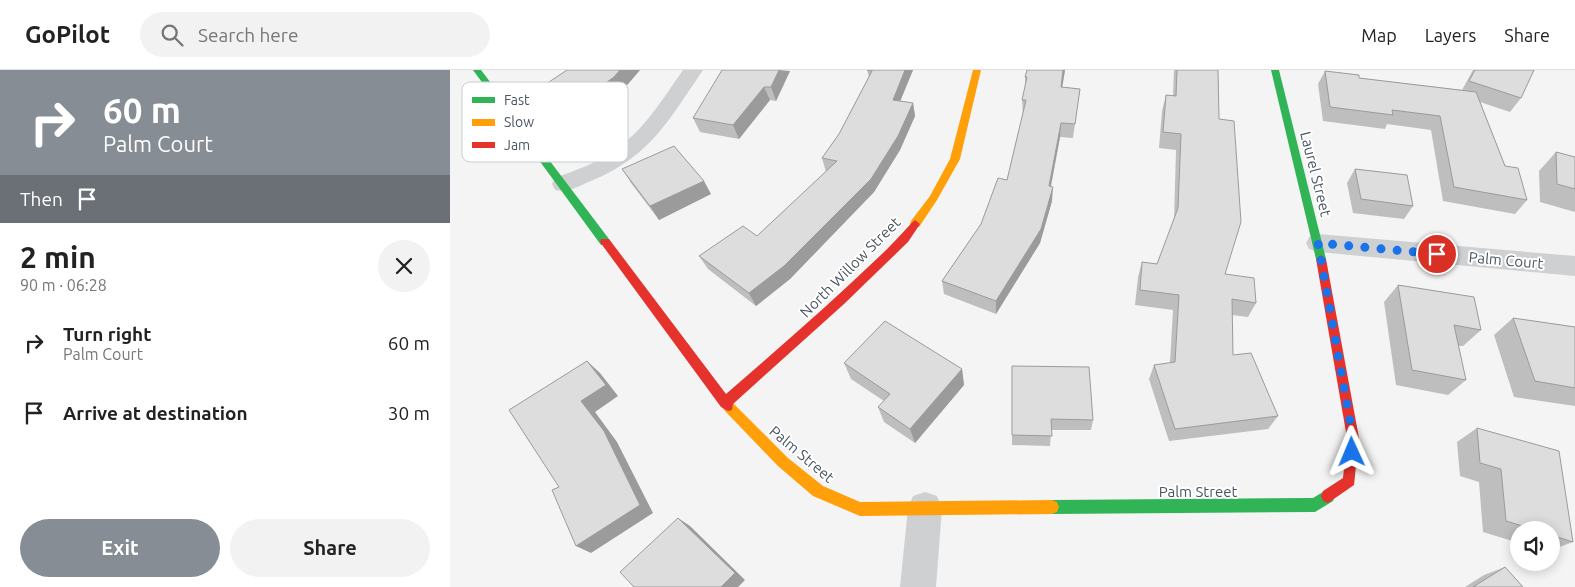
<!DOCTYPE html>
<meta charset="utf-8">
<style>
:root{--surface:#fff;--page:#f2f2f2;--text:#222;--muted:#767676;--line:#e0e0e0;--accent:#868d94}
body{margin:0;font-family:Ubuntu,sans-serif;background:var(--page);color:var(--text);height:100vh;display:flex;flex-direction:column;font-size:19px;white-space:nowrap}
*{box-sizing:border-box;margin:0}
p{font-size:16px;color:var(--muted)}
.icon{flex:none;width:28px;height:28px;fill:none;stroke:currentColor;stroke-width:2;stroke-linecap:round;stroke-linejoin:round}
.map{position:relative;flex:1;overflow:hidden}
.panel{display:flex;flex-direction:column;background:var(--surface);width:450px}
.panel>*{flex:none}
.guide{background:#868d94;color:#fff;overflow:hidden}
.tools{position:absolute;left:1060px;top:451px;display:grid;gap:10px}
.tools a{display:grid;place-items:center;width:50px;height:50px;border-radius:50%;background:var(--surface);box-shadow:0 2px 12px #0003;font-size:25px}
.pin{position:absolute;display:grid;place-items:center;width:42px;height:42px;color:#fff;margin:-21px;border:2px solid #fff;border-radius:50%;box-shadow:0 1px 5px #0007}
.me{position:absolute;width:55px;margin:-28px;rotate:359deg;stroke-linejoin:round;filter:drop-shadow(0 0 4px #0008)}
.turn{display:flex;align-items:center;gap:18px;height:105px;padding:0 20px;font-size:22px}
.turn .icon{width:65px;height:65px;stroke-width:2.5}
.turn b{display:block;font-size:35px;line-height:42px}
.then{display:flex;align-items:center;height:48px;padding:0 20px;background:#0003;gap:10px;font-size:19px}
.round{display:grid;place-items:center;flex:none;width:52px;height:52px;border-radius:26px;background:var(--page)}
.summary{display:flex;align-items:center;justify-content:space-between;height:85px;padding:0 20px}
h1{font-size:30px;font-weight:700;line-height:38px}
.cta{display:flex;gap:10px;margin-top:auto;padding:10px 20px}
.cta a{flex:1;height:58px;border-radius:30px;background:var(--accent);color:#fff;font-size:20px;font-weight:700;line-height:58px;text-align:center}
.cta a+a{background:var(--page);color:var(--text)}
ul{padding:0;list-style:none}
li{display:flex;align-items:center;gap:15px;height:70px;padding:0 20px}
li div{flex:1}
li b{display:block;font-size:19px}
li em{font-style:normal}
header{display:flex;align-items:center;gap:30px;box-sizing:border-box;height:70px;padding:0 25px;background:var(--surface);border-bottom:1px solid var(--line)}
header strong{font-size:24px}
nav{display:flex;gap:28px;margin-inline-start:auto;font-size:18px}
.search{width:350px;height:45px;background:var(--page);display:flex;align-items:center;gap:12px;box-sizing:border-box;padding:0 18px;border-radius:28px;color:var(--muted);font-size:19px}
main{display:flex;flex:1;min-height:0}
.map>svg:first-child{display:block}
.lines{fill:none;stroke-linecap:round;stroke-linejoin:round}
.street{fill:#ced0d2;fill-rule:evenodd}
.fast{fill:#30b455;fill-rule:evenodd}
.slow{fill:#ff9f0a;fill-rule:evenodd}
.jam{fill:#e5322d;fill-rule:evenodd}
.wall{fill:#bebebf}
.shaded-wall{fill:#9b9b9b}
.building{fill:#ddddde;stroke:#9b9b9b}
.route{stroke:#1a73e8;stroke-width:9;stroke-dasharray:0 16.2}
.labels{text-anchor:middle;dominant-baseline:central;stroke-width:4;stroke-linejoin:round;paint-order:stroke}
.street-label{font-size:15px;fill:#4a5661;stroke:#fff}
.key{fill:#fff;stroke:#c9ccd0;stroke-width:1}
.key-label{font-size:14px;fill:#4a5661}
</style>
<header>
<strong>GoPilot</strong>
<div class="search"><svg class="icon" aria-label="search" viewBox="0 0 24 24"><circle cx="10" cy="10" r="6"/><path d="M15 15l6 6"/></svg>Search here</div>
<nav><a>Map</a><a>Layers</a><a>Share</a></nav>
</header>
<main>
<section class="panel">
<div class="guide">
<div class="turn"><svg class="icon" aria-label="right" viewBox="0 0 24 24"><path d="M7 20v-9h11M14 6l5 5-5 5"/></svg><div><b>60 m</b>Palm Court</div></div>
<div class="then">Then<svg class="icon" aria-label="arrive" viewBox="0 0 24 24"><path d="M6 21V4h12l-3 4 3 4H6"/></svg></div>
</div>
<div class="summary"><div><h1>2 min</h1><p>90 m · 06:28</p></div><a class="round"><svg class="icon" aria-label="close" viewBox="0 0 24 24"><path d="M6 6l12 12M18 6L6 18"/></svg></a></div>
<ul>
<li><svg class="icon" aria-label="right" viewBox="0 0 24 24"><path d="M7 20v-9h11M14 6l5 5-5 5"/></svg><div><b>Turn right</b><p>Palm Court</p></div><em>60 m</em></li>
<li><svg class="icon" aria-label="arrive" viewBox="0 0 24 24"><path d="M6 21V4h12l-3 4 3 4H6"/></svg><div><b>Arrive at destination</b></div><em>30 m</em></li>
</ul>
<div class="cta"><a>Exit</a><a>Share</a></div>
</section>
<div class="map">
<svg width="1125" height="517" viewBox="0 0 1125 517">
<rect width="100%" height="100%" fill="#f4f4f4"/>
<g class="lines">
<path class="street" d="M233,0H253C218,51 201,86 141,111C129,116 118,123 105,120L102,114L105,108C124,101 144,94 162,82C193,62 212,30 233,0Z
M868,164L1125,186V206L868,182L859,179L856,173L859,167Z
M475,422L487,426L492,438L486,517H450L458,438L463,426Z"/>
<path class="fast" d="M23,0H31L159,169L160,172L159,175H151Z
M821,0H829L876,189L871,193L866,189Z
M878,419L883,421L885,426L883,431L865,442L602,444L597,442L595,437L597,432L602,430L863,428Z"/>
<path class="slow" d="M523,0H531L510,89L487,130L469,157H461L460,154L461,151L480,126L500,89Z
M278,331L282,332L338,388L373,416L410,432L602,430L607,432L609,437L607,442L602,444L410,446L363,426L328,396L274,340L272,336L274,332Z"/>
<path class="jam" d="M465,150L470,154L458,172L394,234L283,334L282,340L278,341L271,337L150,172L151,169H159L276,324C329,278 382,232 433,183C439,178 462,152 465,150Z
M871,185L876,189L909,368L904,415L878,433L873,431L871,426L873,421L893,408L897,368L866,189Z"/>
</g>
<path class="wall" d="M117,0H190L172,21L144,41L105,28L96,14Z
M417,0H463L450,31L463,33L465,46L450,80L424,122L340,209L306,236L258,199L249,186L307,166L376,102L372,88L389,64L419,7Z
M577,0H615L612,17L630,19L628,32L623,68L610,67L601,117L602,131L590,173L546,244L494,224L492,211L531,154L557,110L573,44L572,30L575,18V7Z
M724,0H768L769,49L775,204L806,233L798,247L782,245L783,285L828,346L818,359L719,371L699,309L704,295L720,293L723,240L685,235L688,207L692,192L707,194L724,151L726,80L709,78L712,41L716,25L723,26Z
M1023,0H1084L1071,28L1060,42L1030,32L1055,96L1077,130L1065,144L993,131L981,60L937,54L935,59L873,51L868,14L875,1L909,8L1012,20Z
M340,1L326,31L320,30L289,69L250,62L243,48Z
M1106,82L1125,87V142L1090,132L1089,101Z
M172,99L261,124L209,150L181,113Z
M905,99L963,136L954,149L903,143L897,113Z
M948,215L1031,260L1013,276H1008L1016,310L998,325L946,315L934,232Z
M1063,248L1125,257V336L1064,327L1044,265Z
M394,293L512,299L514,315L465,373L434,352L428,337L434,331L401,309Z
M562,296L643,350L641,360H601L600,376L562,375Z
M1027,358L1123,472L1101,480V460H1069V473L1033,462L1029,412L1010,406L1007,372Z
M1055,497L1073,517H1015L1034,505Z"/>
<path class="shaded-wall" d="M170,0H190L172,21L144,41L135,28Z
M329,0L340,1L326,31L321,17Z
M455,0H463L445,44L443,30Z
M613,0H615L610,31L611,17Z
M314,17L320,30L289,69L283,55Z
M463,33L465,46L450,80L424,122L340,209L306,236L299,223Z
M611,53L610,67L598,130L599,116Z
M254,111L261,124L209,150L200,136Z
M603,117L602,131L590,173L546,244V231Z
M137,291L150,303L168,326L145,342L167,372L203,443L141,483L126,476L131,331Z
M512,299L514,315L465,373L460,359Z
M228,448L240,456L295,510L288,517H271Z"/>
<path class="building" d="M117,0H170L164,7L135,28L96,14Z
M272,0H329L321,17H314L283,55L243,48Z
M417,0H455L443,30L463,33L448,66L421,109L334,196L299,223L249,186L293,156L307,166L387,91L372,88L389,64L422,1Z
M577,0H613L611,17L630,19L625,54L611,53L599,116L603,117L591,159L546,231L492,211L531,154L548,108L557,110L576,30H572L577,7H575Z
M727,0H768L769,49L784,51L791,152L775,204L804,208L806,233L782,229L783,285L801,283L828,346L725,359L704,295L725,292L729,225L690,220L692,192L707,194L728,138L731,64L713,62L716,25L726,26Z
M1025,0H1084L1071,28L1019,11Z
M875,1L909,5V8L1026,22L1055,96L1068,98L1077,130L1004,117L990,46L942,40L943,45L880,37Z
M224,76L254,111L200,136L172,99Z
M1106,82L1125,87V119L1107,114Z
M905,99L957,105L963,136L911,129Z
M948,215L1024,227L1031,260L1004,255L1016,310L962,300Z
M1063,248L1125,257V318L1085,311Z
M435,251L512,299L460,359L428,337L440,324L394,293Z
M137,291L156,315L131,331L154,361L190,435L126,476L102,420L109,417L59,340Z
M562,296L639,297L643,350L601,349L602,366L562,365Z
M1027,358L1109,381L1123,472L1101,465V460H1086L1056,451L1051,399L1030,393Z
M228,448L285,503L271,517H184L170,502Z
M1055,497L1073,517H1023Z"/>
<g class="lines">
<path class="route" d="M902,382L903,368L868,173L987,184"/>
</g>
<g class="labels">
<g class="street-label">
<text transform="translate(866 104) rotate(76)">Laurel Street</text>
<text transform="translate(1056 190) rotate(5)">Palm Court</text>
<text transform="translate(400 197) rotate(-45)">North Willow Street</text>
<text transform="translate(352 384) rotate(40)">Palm Street</text>
<text x="748" y="421">Palm Street</text>
</g>
</g>
<rect x="12" y="12" width="166" height="80" rx="8" class="key"/>
<rect x="22" y="27" width="23" height="6" fill="#30b455"/>
<rect x="22" y="49" width="23" height="7" fill="#ff9f0a"/>
<rect x="22" y="72" width="23" height="6" fill="#e5322d"/>
<g class="key-label">
<text x="54" y="35">Fast</text>
<text x="54" y="57">Slow</text>
<text x="54" y="80">Jam</text>
</g>
</svg>
<div class="tools">
<a><svg class="icon" aria-label="sound" viewBox="0 0 24 24"><path d="M4 9h4l5-4v14l-5-4H4zM17 9q2 3 0 6"/></svg></a>
</div>
<div class="pin" style="left:987px;top:184px;background:#d93025"><svg class="icon" aria-label="arrive" viewBox="0 0 24 24"><path d="M6 21V4h12l-3 4 3 4H6"/></svg></div>
<svg class="me" style="left:902px;top:382px" viewBox="-20 -20 40 40"><path d="M0-17L14 15 0 8-14 15z" fill="#1a73e8" stroke="#fff" stroke-width="4"/></svg>
</div>
</main>
